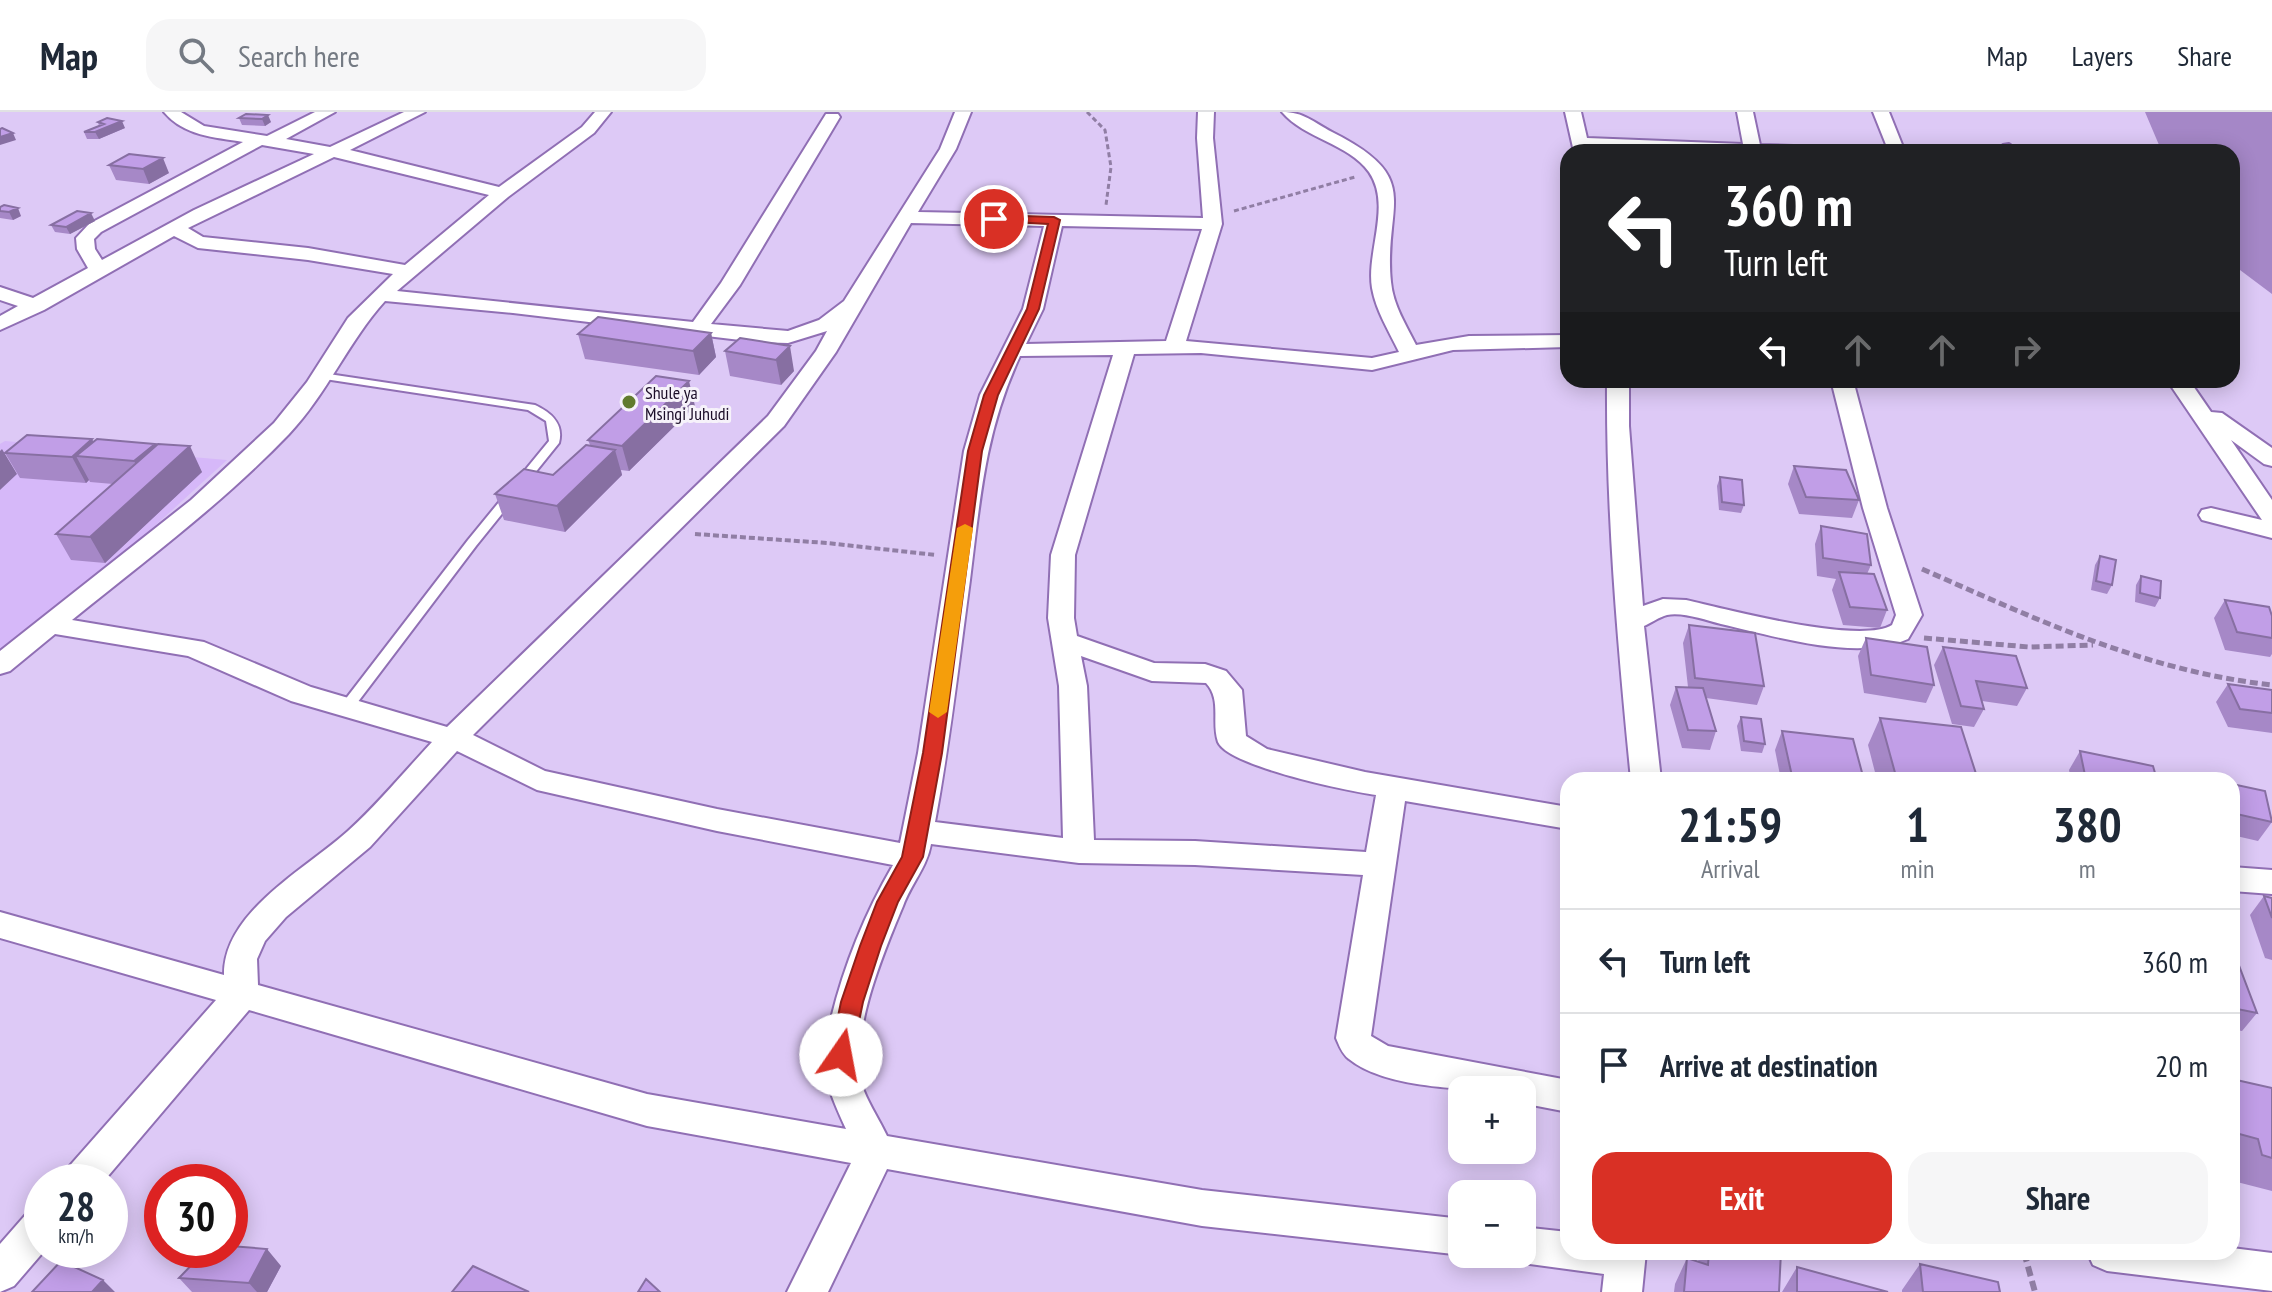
<!DOCTYPE html>
<meta charset="utf-8">
<style>
:root{--surface:#fff;--page:#f6f6f7;--text:#1f2937;--muted:#747a83;--line:#e0e1e3;--accent:#d93025}
body{margin:0;font-family:"PT Sans Narrow",sans-serif;background:var(--page);color:var(--text);height:100vh;display:flex;flex-direction:column;font-size:30px;white-space:nowrap}
*{box-sizing:border-box;margin:0}
p{font-size:26px;color:var(--muted)}
.icon{flex:none;width:44px;height:44px;fill:none;stroke:currentColor;stroke-width:2;stroke-linecap:round;stroke-linejoin:round}
.map{position:relative;flex:1;overflow:hidden}
.sheet{position:absolute;left:1560px;top:660px;width:680px;height:488px;display:flex;flex-direction:column;background:var(--surface);border-radius:24px;box-shadow:0 4px 20px #0003}
.sheet>*{flex:none}
.top-card{position:absolute;left:1560px;top:32px;width:680px;height:244px;border-radius:24px;box-shadow:0 4px 20px #0003;background:#202124;color:#fff;overflow:hidden}
.buttons{position:absolute;left:1448px;top:964px;display:grid;gap:16px}
.buttons a{display:grid;place-items:center;width:88px;height:88px;border-radius:16px;background:var(--surface);box-shadow:0 4px 20px #0003;font-size:40px}
.speed{position:absolute;left:24px;top:1052px;display:flex;gap:16px;font-size:40px;font-weight:700;text-align:center}
.speed>*{display:grid;place-content:center;width:104px;height:104px;border-radius:50%;background:var(--surface);box-shadow:0 4px 20px #0003;line-height:1}
.speed small{font-size:20px;font-weight:400}
.speed .limit{border:12px solid #d22;background:#fff;color:#111}
.pin{position:absolute;display:grid;place-items:center;width:68px;height:68px;color:#fff;margin:-34px;border:4px solid #fff;border-radius:50%;box-shadow:0 2px 8px #0007}
.me{position:absolute;width:88px;margin:-44px;rotate:12deg;stroke-linejoin:round;filter:drop-shadow(0 0 6px #0008)}
.turn{display:flex;align-items:center;gap:28px;height:168px;padding:0 32px;font-size:36px}
.turn .icon{width:104px;height:104px;stroke-width:2.5}
.turn b{display:block;font-size:56px;line-height:68px}
.lanes{display:flex;align-items:center;height:76px;padding:0 32px;background:#0003;justify-content:center;gap:40px;direction:ltr}
.lanes .off{opacity:.35}
.eta{display:flex;justify-content:space-evenly;align-items:center;height:136px;text-align:center}
.eta b{font-size:48px;font-weight:700;line-height:56px}
.action{display:flex;gap:16px;margin-top:auto;padding:16px 32px}
.action a{flex:1;height:92px;border-radius:24px;background:var(--accent);color:#fff;font-size:32px;font-weight:700;line-height:92px;text-align:center}
.action a+a{background:var(--page);color:var(--text)}
ul{padding:0;list-style:none}
li{display:flex;align-items:center;gap:24px;height:104px;padding:0 32px;border-top:2px solid var(--line)}
li div{flex:1}
li b{display:block;font-size:30px}
li em{font-style:normal}
header{display:flex;align-items:center;gap:48px;box-sizing:border-box;height:112px;padding:0 40px;background:var(--surface);border-bottom:2px solid var(--line)}
header strong{font-size:38px}
nav{display:flex;gap:44px;margin-inline-start:auto;font-size:28px}
.search{width:560px;height:72px;background:var(--page);display:flex;align-items:center;gap:20px;box-sizing:border-box;padding:0 28px;border-radius:24px;color:var(--muted);font-size:30px}
.map>svg:first-child{display:block}
.built{fill:#d6b8f9}
.forest{fill:#a587c7}
.lines{fill:none;stroke-linecap:round;stroke-linejoin:round}
.lane-casing{stroke:#906fb4;stroke-width:4}
.street-casing{stroke:#906fb4;stroke-width:4}
.path-far3{stroke:#907ea4;stroke-width:3;stroke-dasharray:5 3;stroke-linecap:butt}
.path-far2{stroke:#907ea4;stroke-width:4;stroke-dasharray:6 3;stroke-linecap:butt}
.path-far1{stroke:#907ea4;stroke-width:5;stroke-dasharray:8 4;stroke-linecap:butt}
.path{stroke:#907ea4;stroke-width:6;stroke-dasharray:10 5;stroke-linecap:butt}
.lane{fill:#fff;fill-rule:evenodd}
.street{fill:#fff;fill-rule:evenodd}
.wall{fill:#a688c7}
.shaded-wall{fill:#876fa2}
.building{fill:#c19ee7;stroke:#876fa2;stroke-width:2}
.route{fill:#d93025;stroke:#8d1f18;stroke-width:2}
.slow{fill:#f59e0b}
.poi-dot{fill:#617b2e;stroke:#f6f2fa;stroke-width:3}
.labels{text-anchor:middle;dominant-baseline:central;stroke-width:6;stroke-linejoin:round;paint-order:stroke}
.far-poi-label{font-size:18px;fill:#1b0d28;stroke:#f6f2fa;text-anchor:start}
</style>
<header>
<strong>Map</strong>
<div class="search"><svg class="icon" aria-label="search" viewBox="0 0 24 24"><circle cx="10" cy="10" r="6"/><path d="M15 15l6 6"/></svg>Search here</div>
<nav><a>Map</a><a>Layers</a><a>Share</a></nav>
</header>
<div class="map">
<svg width="2272" height="1180" viewBox="0 0 2272 1180">
<rect width="100%" height="100%" fill="#ddc9f6"/>
<path class="built" d="M5,329L227,348L0,555V332Z"/>
<path class="forest" d="M2145,0H2272V182L2232,152V40H2162Z"/>
<g class="lines">
<defs>
<path id="lane" d="M322,261L535,293C552,301 564,312 559,331L476,434L351,599H341L339,596L341,593L468,428L549,329L546,309L528,298L318,266V262Z"/>
<path id="street" d="M164,0H181L204,14L267,24L315,0H335L286,27L330,35L404,0H425L350,38L499,75L582,15L595,0H611L594,21L508,85L397,179L693,210L721,171L826,2H838L840,5L740,173L711,212L788,219L819,208L844,189L940,37L955,0H971L956,37L918,100L1203,106L1197,26L1198,0H1214L1213,26L1222,112L1186,229L1372,246L1399,240C1389,219 1376,199 1372,176C1366,140 1392,93 1369,60C1348,31 1305,27 1282,0C1304,0 1313,10 1332,20C1426,67 1383,91 1391,170C1393,193 1406,213 1416,233L1469,224L1568,223V235L1453,238L1372,258L1201,241L1134,242L1075,443L1074,506L1077,524L1154,551L1205,552L1226,559L1242,578L1246,624L1267,637L1365,660L1568,695V717L1405,689L1371,924L1388,934L1568,968V1000L1522,991V978C1475,978 1387,978 1349,947C1342,942 1339,933 1336,926L1363,763L1195,753L1079,751L931,732C927,755 911,772 903,794C883,842 846,928 864,979C870,994 880,1009 887,1024L1202,1078L1462,1107V1142H1465L1462,1143L1202,1114L887,1057L828,1180H787L851,1051L647,1014L249,898L103,1070H60L66,1058L216,888L0,826V800L224,863C223,800 306,757 348,719C378,692 404,660 432,630L291,589L188,544L55,522L10,559L0,562V539L191,388L274,311L307,270L348,206L393,162L308,148L198,136L174,124L44,198L0,218V204L18,194L0,188V175L33,186L88,156L77,137L76,126L89,112L243,30C214,25 184,24 164,0ZM262,33L314,42L194,98L102,148L95,137L94,127L101,120ZM334,45L489,83L405,153L308,136L203,125L188,116ZM911,111L1044,114L1023,197L980,283L964,339L918,641L900,731L717,697L545,659L473,623L784,314L836,240ZM1062,114L1202,117L1166,229L1026,232L1043,197ZM385,189L513,201L757,230L788,231L827,219L816,239L768,304L447,615L311,575L204,530L72,508C146,448 223,391 289,322C327,282 348,230 385,189ZM1113,243L1051,443L1048,506L1059,574L1063,726L935,710C950,630 959,549 970,468C980,388 985,319 1020,244ZM1081,544L1152,569L1206,571C1222,588 1211,610 1218,630C1228,654 1348,679 1376,683L1366,740L1195,729L1094,728L1087,574ZM457,639L537,678L717,719L893,753C864,803 842,858 829,915C827,925 823,936 824,946C825,972 835,993 846,1017L647,982L258,873L257,847L265,829L286,805L370,735Z
M1565,0H1581L1587,26L1743,32L1737,0H1753L1760,33L1824,35L1832,40L1589,36L1590,40H1574Z
M1873,0H1889L1905,40H1889Z
M2009,32L2020,40H2003V33Z
M1607,268H1629V314L1643,494L1663,487L1686,488C1726,497 1860,533 1892,513L1896,503L1863,396L1831,268H1853L1887,396L1922,503L1908,527C1857,550 1774,524 1721,512C1705,508 1683,500 1667,503C1659,505 1651,511 1644,514L1661,668H1631C1618,536 1606,401 1607,268Z
M2167,268H2189L2211,300L2222,301L2272,336V354L2264,352L2231,328L2272,388V426L2202,408L2199,403L2202,398L2211,396L2262,408Z
M2232,755L2272,758V782L2232,779Z
M42,1095V1138H45L14,1174L0,1180V1132L28,1100Z
M1522,1115L1568,1120V1140H1646L1642,1180H1602L1604,1162L1522,1151L1508,1146L1506,1142H1522Z
M2232,1136L2272,1141V1179L2107,1159L2093,1153L2087,1140H2232Z"/>
</defs>
<use href="#lane" class="lane-casing"/>
<use href="#street" class="street-casing"/>
<path class="path-far3" d="M1087,0L1105,18L1111,55L1106,93
M1234,99L1355,65"/>
<path class="path-far2" d="M695,422L827,431L936,443"/>
<path class="path-far1" d="M1922,457C2038,508 2145,559 2272,573
M1924,526L2029,535L2093,533"/>
<path class="path" d="M2024,1140L2035,1180"/>
<use href="#lane" class="lane"/>
<use href="#street" class="street"/>
</g>
<path class="wall" d="M246,2L271,10L265,14L242,13L239,6Z
M98,10L125,16L99,27H87L84,20L99,14Z
M109,53L169,61L149,72L116,68Z
M0,95L21,104L13,108L0,106Z
M95,109L70,122L55,120L51,113Z
M711,221L716,245L699,263L585,247L578,222Z
M740,226L794,259L781,273L730,264L725,239Z
M695,294L629,359L621,358L622,363L565,420L504,408L495,382L553,363L590,333L588,328Z
M94,330L155,332L156,334L202,360L105,451L71,448L56,422L113,372L90,370L89,368L86,371L20,366L5,341Z
M1794,354L1859,388L1852,406L1799,402L1788,372Z
M1720,365L1744,393L1741,401L1719,398L1717,374Z
M1821,414L1871,453L1867,462L1887,498L1880,516L1843,513L1832,478L1836,467L1817,464L1815,432Z
M2100,444L2112,473L2107,482L2091,478L2095,453Z
M2141,464L2160,486L2155,495L2135,490L2136,473Z
M2225,488L2272,504V542L2270,545L2225,538L2214,506Z
M1689,513L1764,574L1757,593L1706,586L1716,619L1710,638L1682,636L1670,593L1676,575H1688L1683,531Z
M1866,526L1934,573L1926,591L1864,581L1858,544Z
M1943,535L2027,576L2017,594L1982,589L1984,597L1974,615L1952,612L1934,553Z
M2228,572L2272,578V621L2228,615L2216,590Z
M1741,605L1765,632L1762,641L1741,639L1737,614Z
M1880,606L1978,668H1877L1868,633Z
M1782,619L1864,668H1781L1775,638Z
M2080,639L2157,668H2071L2069,658Z
M2232,672L2272,710L2258,729L2232,723Z
M2264,784L2272,786V848L2265,846L2250,803Z
M2232,850L2257,901L2242,919L2232,917Z
M2232,967L2272,976V1079L2237,1070L2234,1053H2232Z
M1700,1140H1781L1779,1180H1674L1675,1172L1687,1146L1698,1150Z
M1920,1152L2000,1180H1902V1178Z
M281,1154L267,1180H192L179,1166Z
M1797,1155L1888,1180H1782Z"/>
<path class="shaded-wall" d="M268,3L271,10L265,14L262,7Z
M122,9L125,16L99,27L95,20Z
M13,21L16,28L0,33V25Z
M163,46L169,61L149,72L143,57Z
M18,96L21,104L13,108L9,100Z
M91,101L95,109L70,122L66,115Z
M711,221L716,245L699,263L693,239Z
M790,234L794,259L781,273L776,248Z
M689,269L695,294L629,359L622,334Z
M92,327L103,347L76,344L89,368L86,371L72,345Z
M155,332L167,355L190,334L202,360L105,451L90,425L147,373L134,349Z
M2,337L17,362L0,378V339Z
M615,338L622,363L565,420L557,394Z
M267,1137L281,1154L267,1180H257L249,1171Z
M103,1168L115,1180H92Z"/>
<path class="building" d="M246,2L268,3L262,7L239,6Z
M107,6L122,9L95,20H84L104,12L98,10Z
M2,16L13,21L0,25V17Z
M129,42L163,46L143,57L109,53Z
M4,93L18,96L9,100L0,99V95Z
M77,99L91,101L66,115L51,113Z
M598,205L711,221L693,239L578,222Z
M740,226L790,234L776,248L725,239Z
M656,264L689,269L622,334L588,328Z
M27,323L92,327L72,345L5,341Z
M97,327L155,332L134,349L76,344Z
M158,332L190,334L90,425L56,422Z
M586,333L615,338L557,394L495,382L524,357L553,363Z
M1794,354L1846,358L1859,388L1806,385Z
M1720,365L1742,368L1744,393L1722,390Z
M1821,414L1867,422L1871,453L1823,446Z
M2100,444L2116,448L2112,473L2096,469Z
M1839,460L1874,462L1887,498L1850,495Z
M2141,464L2161,469L2160,486L2140,481Z
M2225,488L2269,495L2272,504V526L2237,520Z
M1689,513L1755,521L1764,574L1695,566Z
M1866,526L1927,535L1934,573L1871,563Z
M1943,535L2016,544L2027,576L1976,569L1984,597L1961,594Z
M2228,572L2272,578V601L2240,597Z
M1676,575L1703,576L1716,619L1688,618Z
M1741,605L1761,607L1765,632L1744,629Z
M1880,606L1961,615L1978,668H1897Z
M1782,619L1853,627L1864,668H1823L1792,664Z
M2080,639L2153,654L2157,668H2086Z
M2186,662L2215,668H2188Z
M2232,672L2265,679L2272,710L2232,701Z
M2264,784L2272,786V806Z
M2232,850L2238,851L2257,901L2232,896Z
M2232,967L2272,976V1046L2262,1043L2258,1027L2232,1020Z
M230,1134L267,1137L249,1171L179,1166L206,1138H230Z
M1709,1140H1781L1779,1180H1684L1687,1146L1708,1153Z
M61,1149L103,1168L92,1180H32Z
M1920,1152L1998,1170L2000,1180H1923Z
M473,1154L529,1180H452Z
M1797,1155L1888,1180H1797Z
M646,1167L660,1180H638Z"/>
<path class="route" d="M994,103L1054,105L1060,108L1039,197L998,283L982,339L942,641L923,745L898,790L881,834L863,890L852,943L849,950L841,953L833,950L830,943L841,890L860,834L877,790L902,745L923,641L968,339L984,283L1027,197L1048,112L990,109V104Z"/>
<path class="slow" d="M965,412L973,416L947,600L938,606L929,600L957,416Z"/>
<circle class="poi-dot" cx="629" cy="290" r="8"/>
<g class="labels">
<g class="far-poi-label">
<text x="645" y="280">Shule ya<tspan x="645" dy="21">Msingi Juhudi</tspan></text>
</g>
</g>
</svg>
<div class="buttons">
<a>+</a>
<a>−</a>
</div>
<div class="speed"><div>28<small>km/h</small></div><div class="limit">30</div></div>
<div class="pin" style="left:994px;top:107px;background:#d93025"><svg class="icon" aria-label="arrive" viewBox="0 0 24 24"><path d="M6 21V4h12l-3 4 3 4H6"/></svg></div>
<svg class="me" style="left:841px;top:943px" viewBox="-20 -20 40 40"><circle r="19" fill="#fff"/><path d="M0-13L10 11 0 6-10 11z" fill="#d93025"/></svg>
<div class="top-card">
<div class="turn"><svg class="icon" aria-label="left" viewBox="0 0 24 24"><path d="M17 20v-9H6M10 6l-5 5 5 5"/></svg><div><b>360 m</b>Turn left</div></div>
<div class="lanes"><svg class="icon" aria-label="left" viewBox="0 0 24 24"><path d="M17 20v-9H6M10 6l-5 5 5 5"/></svg><svg class="icon off" aria-label="ahead" viewBox="0 0 24 24"><path d="M12 20V5M6 11l6-6 6 6"/></svg><svg class="icon off" aria-label="ahead" viewBox="0 0 24 24"><path d="M12 20V5M6 11l6-6 6 6"/></svg><svg class="icon off" aria-label="right" viewBox="0 0 24 24"><path d="M7 20v-9h11M14 6l5 5-5 5"/></svg></div>
</div>
<section class="sheet">
<div class="eta">
<div><b>21:59</b><p>Arrival</p></div>
<div><b>1</b><p>min</p></div>
<div><b>380</b><p>m</p></div>
</div>
<ul>
<li><svg class="icon" aria-label="left" viewBox="0 0 24 24"><path d="M17 20v-9H6M10 6l-5 5 5 5"/></svg><div><b>Turn left</b></div><em>360 m</em></li>
<li><svg class="icon" aria-label="arrive" viewBox="0 0 24 24"><path d="M6 21V4h12l-3 4 3 4H6"/></svg><div><b>Arrive at destination</b></div><em>20 m</em></li>
</ul>
<div class="action"><a>Exit</a><a>Share</a></div>
</section>
</div>
